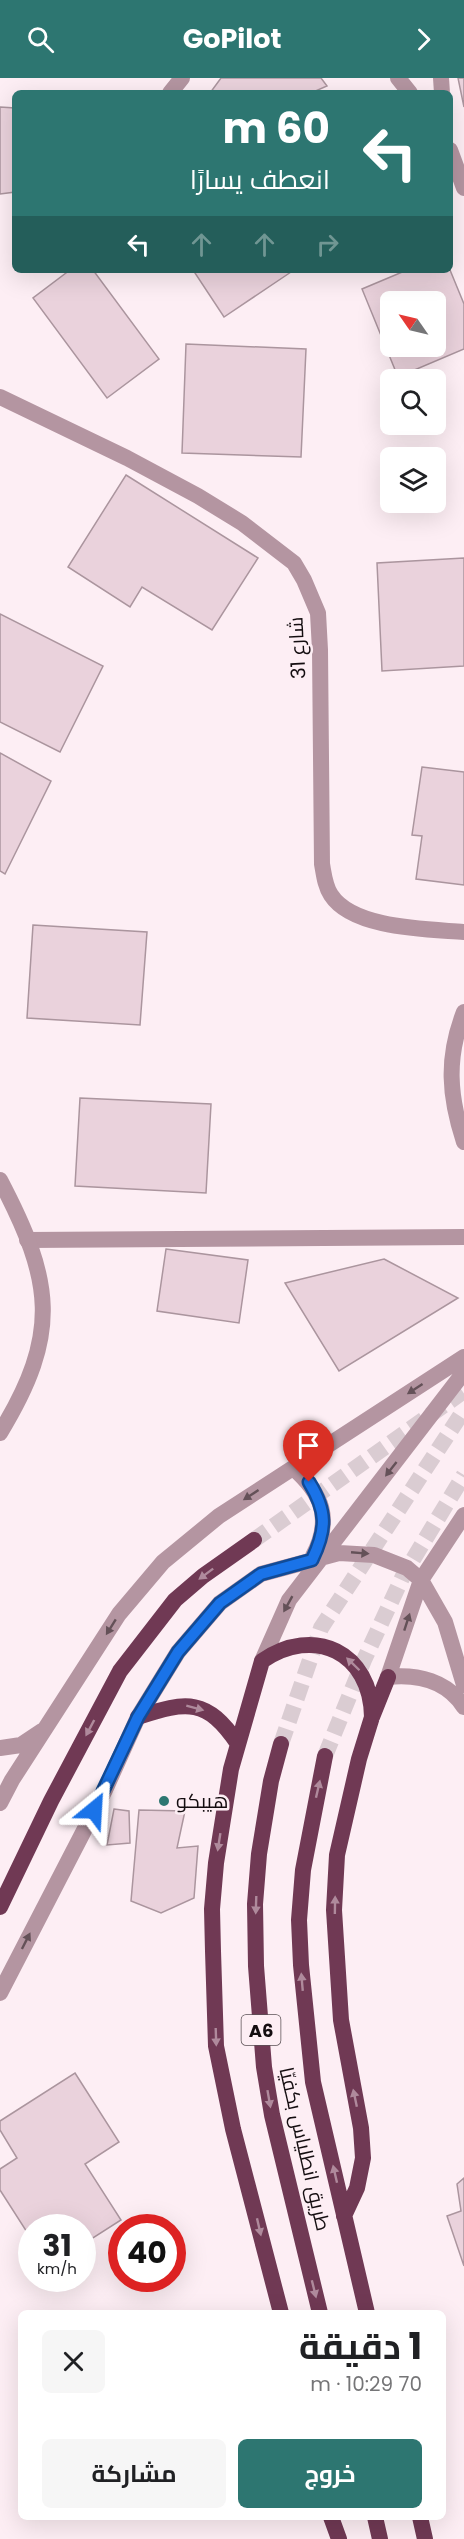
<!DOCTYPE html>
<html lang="ar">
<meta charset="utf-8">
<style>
:root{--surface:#fff;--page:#f6f6f6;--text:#202124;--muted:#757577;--accent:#2d7671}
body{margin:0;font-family:Poppins,Cairo,sans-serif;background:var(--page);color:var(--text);direction:rtl;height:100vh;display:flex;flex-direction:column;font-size:22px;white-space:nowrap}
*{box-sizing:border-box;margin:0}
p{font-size:20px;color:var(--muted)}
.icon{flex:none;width:33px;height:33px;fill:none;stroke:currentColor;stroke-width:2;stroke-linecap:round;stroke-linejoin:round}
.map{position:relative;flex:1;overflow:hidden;direction:ltr}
.drawer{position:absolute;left:18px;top:2232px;width:428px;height:210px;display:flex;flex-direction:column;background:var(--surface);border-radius:9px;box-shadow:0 6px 24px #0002;direction:rtl}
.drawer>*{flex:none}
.hud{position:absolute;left:12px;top:12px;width:441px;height:183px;border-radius:9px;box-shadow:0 6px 24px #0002;direction:rtl;background:#2d7671;color:#fff;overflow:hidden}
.needle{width:39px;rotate:304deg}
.buttons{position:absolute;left:380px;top:213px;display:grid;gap:12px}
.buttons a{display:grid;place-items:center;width:66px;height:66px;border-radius:9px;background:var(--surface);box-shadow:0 6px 24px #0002;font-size:30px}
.speed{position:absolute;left:18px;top:2136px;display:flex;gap:12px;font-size:30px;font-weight:700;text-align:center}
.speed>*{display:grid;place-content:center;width:78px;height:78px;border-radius:50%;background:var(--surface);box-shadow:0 6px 24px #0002;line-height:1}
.speed small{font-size:15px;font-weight:400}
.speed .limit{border:9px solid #d22;background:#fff;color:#111}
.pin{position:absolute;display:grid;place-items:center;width:51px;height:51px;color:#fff;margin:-62px -26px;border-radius:50% 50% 50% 0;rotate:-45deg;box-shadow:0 0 6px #0007}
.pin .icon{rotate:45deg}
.me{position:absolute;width:66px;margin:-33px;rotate:27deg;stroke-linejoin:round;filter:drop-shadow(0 0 4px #0008)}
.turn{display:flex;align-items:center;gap:21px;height:126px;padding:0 24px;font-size:27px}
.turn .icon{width:78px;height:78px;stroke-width:2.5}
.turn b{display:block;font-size:42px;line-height:51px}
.lanes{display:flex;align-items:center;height:57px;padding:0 24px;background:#0003;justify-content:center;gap:30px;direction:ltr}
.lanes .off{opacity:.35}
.round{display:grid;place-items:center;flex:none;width:63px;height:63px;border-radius:9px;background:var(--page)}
.overview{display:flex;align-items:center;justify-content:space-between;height:102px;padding:0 24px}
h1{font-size:36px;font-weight:700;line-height:45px}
.action{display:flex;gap:12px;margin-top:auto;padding:12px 24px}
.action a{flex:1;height:69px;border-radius:9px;background:var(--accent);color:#fff;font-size:24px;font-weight:700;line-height:69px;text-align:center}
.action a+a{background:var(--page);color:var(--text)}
header{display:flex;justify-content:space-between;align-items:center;height:78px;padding:0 24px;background:var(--accent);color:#fff;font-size:27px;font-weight:700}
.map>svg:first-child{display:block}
.building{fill:#ead2dc;stroke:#ab959e;stroke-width:1.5;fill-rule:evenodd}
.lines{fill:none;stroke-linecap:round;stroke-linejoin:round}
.trunk-tunnel{stroke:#daccd2;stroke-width:16;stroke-dasharray:16 8;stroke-linecap:butt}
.minor{stroke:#b495a1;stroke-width:16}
.tertiary{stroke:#b495a1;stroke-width:16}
.trunk{stroke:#703954;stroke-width:16}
.oneway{fill:#645158}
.oneway2{fill:#af8a9c}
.route-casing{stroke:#114b97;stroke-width:15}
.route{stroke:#1a73e8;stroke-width:10}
.poi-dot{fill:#2d7671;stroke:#fdeef4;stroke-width:2}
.labels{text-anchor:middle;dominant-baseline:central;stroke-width:5;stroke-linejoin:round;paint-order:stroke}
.shield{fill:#fdeef4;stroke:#5a5054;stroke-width:1.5}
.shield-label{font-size:18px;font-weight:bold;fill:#140d10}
.street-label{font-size:20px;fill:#140d10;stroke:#fdeef4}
.poi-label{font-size:20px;fill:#140d10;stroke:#fdeef4;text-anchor:start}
</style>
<header><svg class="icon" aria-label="forward" viewBox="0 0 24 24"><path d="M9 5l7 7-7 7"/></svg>GoPilot<svg class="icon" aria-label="search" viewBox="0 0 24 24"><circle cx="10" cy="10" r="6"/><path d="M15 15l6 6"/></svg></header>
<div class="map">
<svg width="464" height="2461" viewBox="0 0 464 2461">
<rect width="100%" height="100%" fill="#fdeef4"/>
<path class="building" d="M221,0H321L327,8L311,15H210Z
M458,0H464V29Z
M0,29L15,30V114L0,116Z
M70,192H93L159,281L107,320L33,220Z
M193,192H289L291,194L224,239Z
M407,192H450L464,226V271L398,299L362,211ZM390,224H435V268H390Z
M186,266L306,271L301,379L182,375Z
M126,397L258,480L212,552L142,509L130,529L68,489Z
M464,480V588L382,593L377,485Z
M0,536L103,588L60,674L0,644Z
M0,675L51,703L5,796L0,793Z
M422,689L464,694V807L416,801L422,758L412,757Z
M33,847L147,854L140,947L27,940Z
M80,1020L211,1026L206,1115L75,1108Z
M166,1171L248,1182L239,1245L157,1233Z
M384,1181L458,1220L339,1293L285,1205Z
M114,1731L129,1733L130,1765L107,1767Z
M139,1732L185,1733L177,1770L198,1768L194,1820L161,1835L131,1823Z
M75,1995L119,2064L85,2086L121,2142L82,2167V2150H32V2162L0,2112V2091L17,2080L0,2052V2043Z
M464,2100V2188L447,2138L461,2133L457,2106Z"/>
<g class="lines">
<path class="trunk-tunnel" d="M254,1462L464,1313
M281,1666L321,1550L464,1332
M325,1678L364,1582L403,1498L464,1397"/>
<path class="minor" d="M398,0L410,15
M170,15L182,0
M0,319L127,380L198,418L242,445L294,485L304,502L318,535L320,572L322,786C324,797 325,808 331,817C353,851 428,851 464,854
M27,1162L464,1159"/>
<path class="tertiary" d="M441,0L442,15
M450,72L464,110
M464,934C446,980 449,1018 464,1064
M0,1102C53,1203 61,1255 0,1355
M293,1390C323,1416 332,1442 313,1478
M464,1437L421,1502L388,1599C418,1596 447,1603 464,1629
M262,1583L289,1522L464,1294
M0,1670L21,1667L42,1653
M0,1725L12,1702L119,1536L163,1484L219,1438L464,1279
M0,1915L105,1712L138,1639L178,1574L220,1525L261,1496L339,1475L374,1477L407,1490L421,1502L445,1544L464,1607"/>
<path class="trunk" d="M138,1639C187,1623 207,1620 238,1666
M281,1666L271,1703L259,1776L255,1826L256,1888L264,1989L272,2037L320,2235
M325,1678L303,1792L299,1842L301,1887L313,2004L367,2235
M0,1829L51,1723L120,1593L175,1522L203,1498L254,1462
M344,2138L357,2110L363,2080L361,2050L341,1942L334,1832L337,1777L359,1681L372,1639L388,1599
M281,2235L233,2051L216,1968L213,1873L212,1831L216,1785L231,1691L262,1583C314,1547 371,1574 372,1639
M331,2439L339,2461
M375,2439L380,2461
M420,2439L425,2461"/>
</g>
<defs><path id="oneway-solid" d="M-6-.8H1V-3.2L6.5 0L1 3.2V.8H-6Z" transform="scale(1.5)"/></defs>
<g class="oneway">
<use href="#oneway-solid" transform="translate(415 1311) rotate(147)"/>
<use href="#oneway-solid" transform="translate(391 1391) rotate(128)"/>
<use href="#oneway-solid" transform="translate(251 1417) rotate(147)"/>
<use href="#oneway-solid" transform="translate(360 1475) rotate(5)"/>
<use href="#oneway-solid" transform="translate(288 1526) rotate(119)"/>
<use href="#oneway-solid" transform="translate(407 1544) rotate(-72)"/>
<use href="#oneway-solid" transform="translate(111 1549) rotate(122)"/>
<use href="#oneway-solid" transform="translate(26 1863) rotate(-63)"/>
</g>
<g class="oneway2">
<use href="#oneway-solid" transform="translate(206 1496) rotate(143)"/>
<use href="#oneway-solid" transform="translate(353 1586) rotate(-136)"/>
<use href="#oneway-solid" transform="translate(195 1630) rotate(15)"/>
<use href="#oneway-solid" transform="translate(90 1650) rotate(118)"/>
<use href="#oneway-solid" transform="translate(318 1711) rotate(-77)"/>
<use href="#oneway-solid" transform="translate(219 1764) rotate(99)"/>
<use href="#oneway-solid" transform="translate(256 1827) rotate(92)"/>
<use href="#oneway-solid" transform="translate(335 1827) rotate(-89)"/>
<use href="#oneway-solid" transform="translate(302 1904) rotate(-95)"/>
<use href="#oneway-solid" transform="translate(216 1959) rotate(88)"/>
<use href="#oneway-solid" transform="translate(355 2020) rotate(-102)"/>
<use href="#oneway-solid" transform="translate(269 2021) rotate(80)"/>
<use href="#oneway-solid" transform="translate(335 2096) rotate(-103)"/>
<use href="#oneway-solid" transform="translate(259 2149) rotate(77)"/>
<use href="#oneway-solid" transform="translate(314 2211) rotate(76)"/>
</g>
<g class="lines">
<defs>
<path id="route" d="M94,1732L138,1639L178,1574L220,1525L261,1496L312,1482C327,1451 327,1433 309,1404"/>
</defs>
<use href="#route" class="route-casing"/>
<use href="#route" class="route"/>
</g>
<circle class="poi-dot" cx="164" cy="1723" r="6"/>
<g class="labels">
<rect class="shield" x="241.5" y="1937" width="39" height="30" rx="4.5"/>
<g class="shield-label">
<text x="261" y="1952">A6</text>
</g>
<g class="street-label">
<text transform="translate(297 570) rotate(-93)">شارع 31</text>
<text transform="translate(305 2071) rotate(77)">طريق انطلياس بكفيّا</text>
</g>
<g class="poi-label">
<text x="176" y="1723">هيبكو</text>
</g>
</g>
</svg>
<div class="buttons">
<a><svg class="needle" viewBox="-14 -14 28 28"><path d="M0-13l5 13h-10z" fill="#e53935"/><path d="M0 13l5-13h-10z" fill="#757577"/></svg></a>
<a><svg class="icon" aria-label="search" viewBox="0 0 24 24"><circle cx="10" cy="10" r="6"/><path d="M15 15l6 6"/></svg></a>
<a><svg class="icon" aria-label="layers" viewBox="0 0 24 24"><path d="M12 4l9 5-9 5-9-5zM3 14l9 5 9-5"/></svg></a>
</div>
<div class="speed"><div>31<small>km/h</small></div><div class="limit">40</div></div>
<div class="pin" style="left:309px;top:1404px;background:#d93025"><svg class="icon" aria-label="arrive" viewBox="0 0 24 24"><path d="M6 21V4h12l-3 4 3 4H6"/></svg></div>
<svg class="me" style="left:94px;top:1732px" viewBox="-20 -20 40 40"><path d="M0-17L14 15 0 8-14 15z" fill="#1a73e8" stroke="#fff" stroke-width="4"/></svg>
<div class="hud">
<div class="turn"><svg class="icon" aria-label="left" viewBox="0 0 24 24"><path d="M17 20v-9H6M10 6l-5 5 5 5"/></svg><div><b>60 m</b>انعطف يسارًا</div></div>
<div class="lanes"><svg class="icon" aria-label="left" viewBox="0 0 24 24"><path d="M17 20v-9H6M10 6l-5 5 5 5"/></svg><svg class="icon off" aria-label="ahead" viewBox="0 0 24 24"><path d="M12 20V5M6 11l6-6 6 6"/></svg><svg class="icon off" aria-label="ahead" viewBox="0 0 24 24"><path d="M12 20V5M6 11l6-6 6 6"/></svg><svg class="icon off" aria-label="right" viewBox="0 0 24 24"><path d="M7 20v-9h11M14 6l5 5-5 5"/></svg></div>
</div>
<section class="drawer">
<div class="overview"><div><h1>1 دقيقة</h1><p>70 m · 10:29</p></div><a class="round"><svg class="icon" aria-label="close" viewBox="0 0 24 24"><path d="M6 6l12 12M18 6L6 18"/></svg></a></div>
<div class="action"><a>خروج</a><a>مشاركة</a></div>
</section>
</div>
